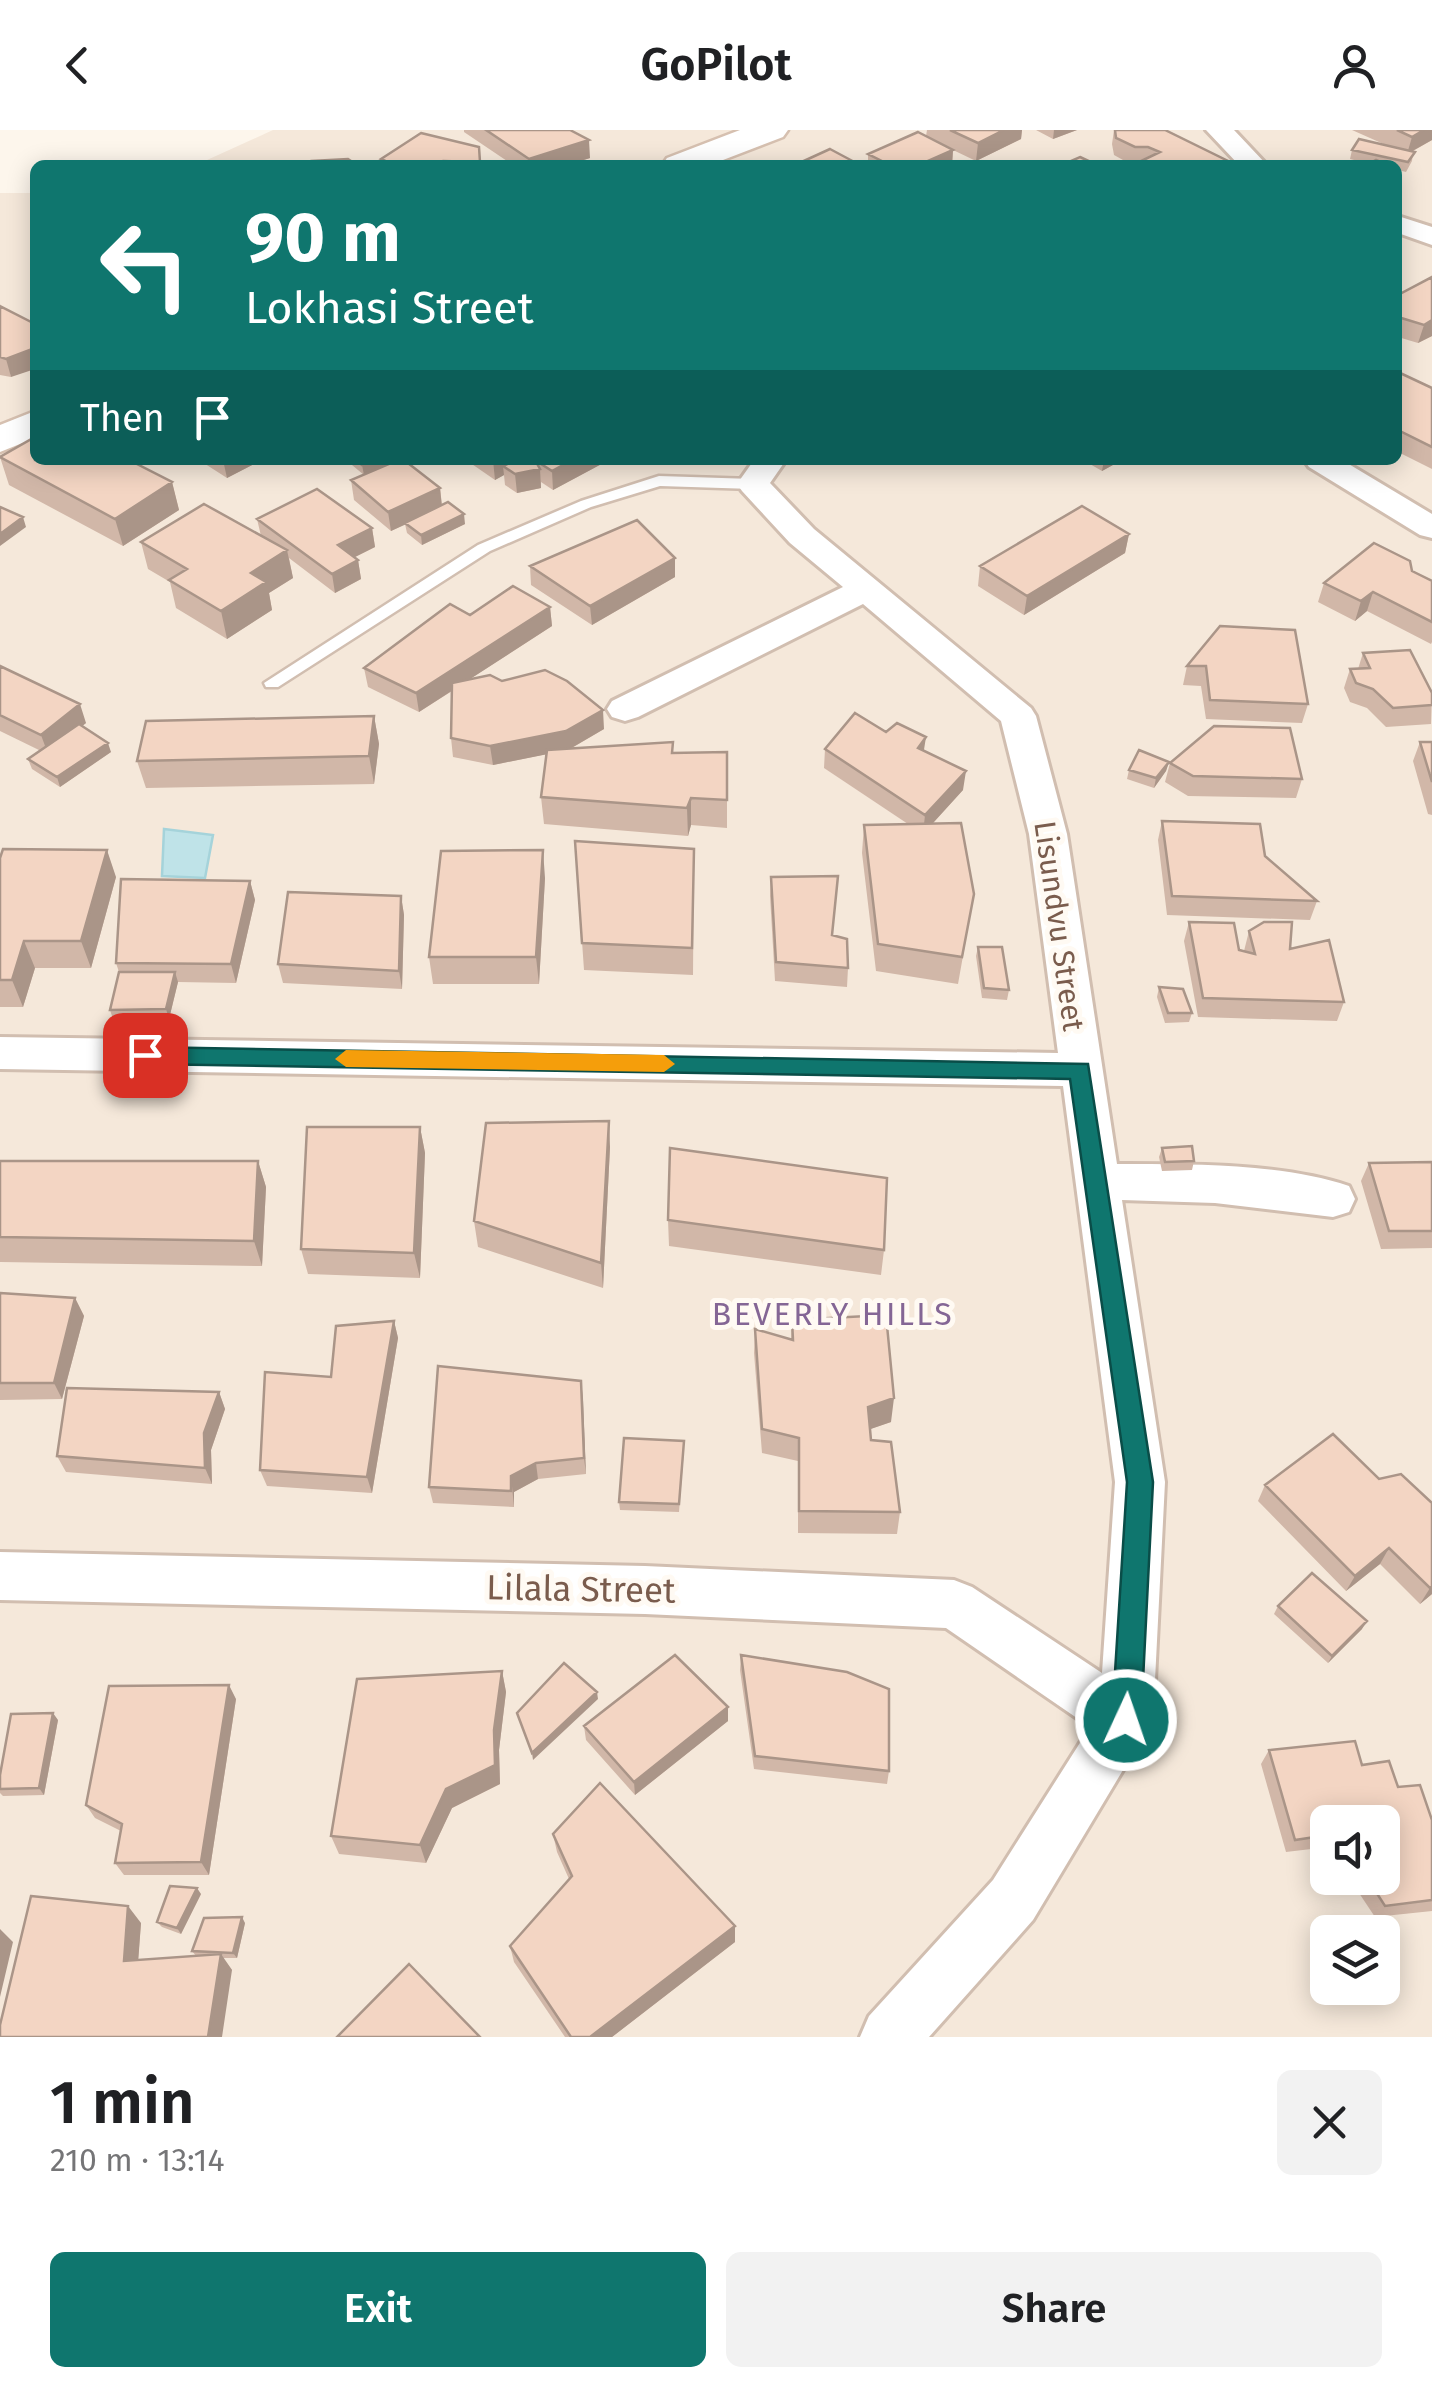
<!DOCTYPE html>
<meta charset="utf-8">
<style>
:root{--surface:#fff;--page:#f2f2f2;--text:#202124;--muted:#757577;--accent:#0f766e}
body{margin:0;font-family:"Fira Sans",sans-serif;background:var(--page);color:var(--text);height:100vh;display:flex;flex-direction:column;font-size:38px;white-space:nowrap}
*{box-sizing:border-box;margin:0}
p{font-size:32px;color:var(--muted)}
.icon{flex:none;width:55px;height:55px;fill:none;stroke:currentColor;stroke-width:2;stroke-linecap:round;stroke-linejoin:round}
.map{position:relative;height:1907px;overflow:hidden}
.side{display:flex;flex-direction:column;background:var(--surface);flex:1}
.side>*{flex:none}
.hud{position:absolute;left:30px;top:30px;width:1372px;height:305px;border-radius:15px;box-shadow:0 5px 25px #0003;background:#0f766e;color:#fff;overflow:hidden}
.controls{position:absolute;left:1310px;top:1675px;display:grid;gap:20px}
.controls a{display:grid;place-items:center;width:90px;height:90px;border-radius:15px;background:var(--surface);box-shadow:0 5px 25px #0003;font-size:50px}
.pin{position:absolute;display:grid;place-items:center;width:85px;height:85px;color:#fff;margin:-42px;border-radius:20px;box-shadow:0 5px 15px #0006}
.me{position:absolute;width:110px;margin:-55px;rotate:3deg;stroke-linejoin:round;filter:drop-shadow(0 0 8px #0008)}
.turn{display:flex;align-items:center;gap:35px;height:210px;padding:0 50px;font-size:45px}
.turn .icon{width:130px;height:130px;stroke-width:2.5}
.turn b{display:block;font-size:70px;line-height:85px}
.then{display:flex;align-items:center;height:95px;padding:0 50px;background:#0003;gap:20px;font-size:38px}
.round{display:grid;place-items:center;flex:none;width:105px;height:105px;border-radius:15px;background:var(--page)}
.overview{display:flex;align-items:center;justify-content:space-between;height:170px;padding:0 50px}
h1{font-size:60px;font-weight:600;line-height:75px}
.button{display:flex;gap:20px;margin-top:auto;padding:20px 50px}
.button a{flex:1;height:115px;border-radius:15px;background:var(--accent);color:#fff;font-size:40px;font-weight:600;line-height:115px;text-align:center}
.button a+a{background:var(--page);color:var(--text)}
header{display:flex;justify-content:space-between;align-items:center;height:130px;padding:0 50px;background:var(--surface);font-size:45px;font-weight:600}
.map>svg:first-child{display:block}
.residential{fill:#f5e8da;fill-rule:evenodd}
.water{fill:#bfe3e8;stroke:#a5d3da;stroke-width:2.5}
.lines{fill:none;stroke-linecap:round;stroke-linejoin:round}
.lane-casing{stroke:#d1beb0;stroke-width:5}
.street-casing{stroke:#d1beb0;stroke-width:6}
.secondary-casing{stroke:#d6c0b0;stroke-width:5}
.lane{fill:#fff;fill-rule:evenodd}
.street{fill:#fff;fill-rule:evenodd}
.secondary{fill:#fff;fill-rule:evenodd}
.wall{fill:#d1b7a8}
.shaded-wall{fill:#aa9588}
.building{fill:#f3d5c3;stroke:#aa9588;stroke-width:2.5}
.route{fill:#0f766e;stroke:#0a4d48;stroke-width:2.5}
.slow{fill:#f59e0b}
.labels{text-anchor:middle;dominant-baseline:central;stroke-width:10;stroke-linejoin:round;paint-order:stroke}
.street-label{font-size:30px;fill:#7a5c4d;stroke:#fffaf3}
.neighbourhood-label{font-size:32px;letter-spacing:2.5px;fill:#846695;stroke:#fffaf3}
.near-street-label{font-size:35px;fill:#7a5c4d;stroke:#fffaf3}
</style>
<header><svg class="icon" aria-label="back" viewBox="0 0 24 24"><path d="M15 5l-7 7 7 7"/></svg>GoPilot<svg class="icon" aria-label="person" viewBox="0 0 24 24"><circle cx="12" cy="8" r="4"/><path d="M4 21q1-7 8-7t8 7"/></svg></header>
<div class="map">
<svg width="1432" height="1907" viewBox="0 0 1432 1907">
<rect width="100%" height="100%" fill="#fdf6ec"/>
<path class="residential" d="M273,0H1432V1907H0V63H35V330H1398V35H196ZM1328,1692H1382V1748H1328ZM1328,1802H1382V1858H1328Z"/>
<path class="water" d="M164,699L213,705L205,748L162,746Z"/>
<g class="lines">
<defs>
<path id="lane" d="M659,346L753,349L761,354L753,359L660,356L591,377L490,421L278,557H266L264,553L478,415L581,371Z"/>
<path id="street" d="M1206,0H1234L1267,35H1239Z
M1398,86L1432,97V115L1398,103Z
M754,330H786L770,353L814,399L1031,578L1036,586L1067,704L1117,1034C1188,1034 1281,1033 1349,1056L1355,1069L1349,1082L1333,1087L1215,1073L1122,1070L1165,1352L1153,1590L1033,1790L929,1907H860L869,1886L993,1750L1090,1597L946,1498L645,1484L0,1470V1422L645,1436L954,1450L972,1457L1102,1543L1115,1352L1063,956L0,939V907L1058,923L1029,704L1001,591L863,474L638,587L625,591L612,587L607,579L612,571L843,457L790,413L742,361L737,354Z
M1304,330H1342L1432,384V408L1420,405L1309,337Z"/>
<path id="secondary" d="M740,0H788L783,7L710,35H662L667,28Z
M35,281V308L0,322V295Z"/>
</defs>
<use href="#lane" class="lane-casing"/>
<use href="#street" class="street-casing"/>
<use href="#secondary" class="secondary-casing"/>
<use href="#lane" class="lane"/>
<use href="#street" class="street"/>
<use href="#secondary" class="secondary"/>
</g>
<path class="wall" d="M464,0H570L590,28L568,35H513L464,2Z
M927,0H1022L1021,9L976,31L953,20L952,35H868V24L926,6Z
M1036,0H1077L1053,9Z
M1114,0H1165L1226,30L1225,35H1132L1114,25L1112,14Z
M1352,0H1432V10L1413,21L1412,31L1406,42L1398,40V35H1367L1370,34L1350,29L1352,20L1388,16Z
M479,17L481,35H382L381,29Z
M1432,147V206L1418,213L1398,207V165Z
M0,176L11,247L0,245Z
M1398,242L1432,258V339L1398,322Z
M0,327L172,352L179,380L123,416L9,355Z
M199,330H262L227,348Z
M346,330H398L364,345Z
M466,330H609L553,360L541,352V358L517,363L505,355L504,345L495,350Z
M1083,330H1122L1102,341Z
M351,350L440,358L442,375L465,394L422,415L407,403L405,394L391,401L354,370Z
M257,389L372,398L375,417L355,427L358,430L361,449L335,463L289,428L293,448L269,463L272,480L227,509L176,478L170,452L148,439L141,412L261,406Z
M1129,404L1125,423L1024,485L978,456L980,436Z
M675,428V447L592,495L531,455L530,436Z
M1412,441L1432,451V512L1431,514L1367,481L1355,491L1318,472L1324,453Z
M550,477L552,496L470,549L604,599L570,619L673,623L727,622V698L691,695L688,706L544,694L541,667L547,624L493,635L453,627L451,608L452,561L419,582L368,557L364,538L470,485Z
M1220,496L1308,574L1302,593L1206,589L1201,556L1183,555L1187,536Z
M1363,523L1432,563L1431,594L1386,597L1367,578L1350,572L1344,558L1350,539H1358Z
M0,536L86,593L82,596L111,622L60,657L32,639L28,629L41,621L0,601Z
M374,586L379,614L374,654L146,658L137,631Z
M886,602L924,621L963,660L933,693L974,764L958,854L876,841L862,723L864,695L908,694L824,638L825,619Z
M1420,612H1432V685L1428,684L1413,631Z
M1169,632L1166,641L1154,658L1127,649L1129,640Z
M1170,633L1302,649L1296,668L1188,666L1165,652Z
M1162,691L1265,726L1317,771L1310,790L1167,785L1158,710Z
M575,711L694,719L693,845L584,840Z
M0,728L116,747L91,838H35L23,877H0Z
M771,747L833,805L848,838L847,857L775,851L770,766Z
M545,748L539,854H433L429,827Z
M250,751L255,770L236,853L178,852L169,889H113L110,880L119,842L116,833Z
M401,766L404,785L402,859L283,853L278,834Z
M1189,792L1244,821L1249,801L1290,819L1344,872L1337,891L1198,887L1184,811Z
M978,817L1009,860L1007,870L982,868L976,826Z
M1159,857L1192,883L1189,892L1165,893L1157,867Z
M420,997L425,1023L420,1148L308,1144L301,1119Z
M610,1017L603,1158L478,1117L474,1091Z
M1162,1018L1194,1031L1192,1040L1162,1041L1159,1027Z
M0,1031H258L266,1057L262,1136L0,1132Z
M1432,1032V1118L1381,1119L1361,1051L1369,1033Z
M668,1090L884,1120L881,1145L669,1116Z
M0,1163L75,1168L84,1186L62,1269L0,1270Z
M792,1190L891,1292L870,1299L871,1310L900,1382L897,1404L798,1403V1331L762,1323L754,1223L755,1199L791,1210Z
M394,1191L398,1208L372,1363L267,1356L260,1340L331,1247Z
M581,1251L586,1344L538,1349L514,1362V1377L433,1373L429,1357Z
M219,1262L225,1279L211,1320L212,1354L66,1342L57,1326Z
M684,1320L679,1382L620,1380L619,1372Z
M1379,1349L1432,1373V1464L1420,1474L1380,1434L1346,1461L1258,1371L1265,1355Z
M1278,1476L1362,1499L1328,1533L1274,1484Z
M741,1525L889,1641L887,1654L754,1639L740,1540Z
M502,1541L506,1562L499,1620L500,1654L452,1678L426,1733L339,1724L331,1706Z
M236,1569L209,1745H124L115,1733L121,1701L95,1688L86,1675Z
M728,1577V1591L635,1665L586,1610L584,1596Z
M58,1590L44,1665L3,1666L0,1663V1645Z
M1269,1620L1362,1635L1398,1657L1432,1690V1781L1375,1787L1349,1748H1382L1328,1692V1717L1286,1722L1261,1634Z
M553,1704L735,1812L612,1907H565L514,1832L510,1816L569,1749L557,1722Z
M201,1764L181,1804L162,1797L157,1792Z
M141,1793L138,1830L196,1826L192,1821L245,1793L237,1828H223L232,1840L0,1907Z"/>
<path class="shaded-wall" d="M1004,0H1022L1021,9L976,31L978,13Z
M1054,0H1077L1053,9Z
M1424,0H1432V10L1407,24L1412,7Z
M589,10L590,28L568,35H530L529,29Z
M953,20L952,35H919Z
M1432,190V206L1418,213L1424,195Z
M35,218V239L11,247L6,229Z
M223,330H262L227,348Z
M374,330H398L364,345L362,335Z
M493,330H533L503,336L504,345L495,350Z
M572,330H609L553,360L552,341Z
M1104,330H1122L1102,341Z
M540,339L541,358L517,363L515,344Z
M172,352L179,380L123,416L115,389Z
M440,358L442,378L391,401L388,382Z
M464,384L465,394L422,415L421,405Z
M23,387L26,397L0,416V404Z
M372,398L375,417L341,434L338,415Z
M1129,404L1125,423L1024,485L1027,466Z
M287,420L293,448L269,463L272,480L227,509L221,481L251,443Z
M675,428V447L592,495L590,476Z
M358,430L361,449L335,463L332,444Z
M1373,462L1367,481L1355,491L1361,471Z
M550,477L552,496L419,582L416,563Z
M80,574L86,593L48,624L41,605Z
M603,580L604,599L568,620L493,635L490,616Z
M374,586L379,614L374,654L369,626Z
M926,607L923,626L918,618Z
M108,613L111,622L60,657L57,647Z
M1169,632L1166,641L1154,658L1156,648Z
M966,641L963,660L923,704L925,685Z
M691,668V695L688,706L687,678Z
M107,720L116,747L91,838L81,811Z
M543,720L545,748L539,854L536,827Z
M250,751L255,770L236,853L231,834Z
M401,766L404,785L402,859L399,841Z
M24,811L35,838L23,877L12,850Z
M175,842L178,852L169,889L166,879Z
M609,991L610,1017L603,1158L601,1133Z
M420,997L425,1023L420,1148L414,1123Z
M258,1031L266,1057L262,1136L254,1111Z
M75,1168L84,1186L62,1269L54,1253Z
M394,1191L398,1208L372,1363L367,1347Z
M581,1251L583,1268L586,1344L584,1328Z
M219,1262L225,1279L211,1320L212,1354L205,1338L204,1303Z
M894,1268L891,1292L865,1301L868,1277Z
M536,1333L538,1349L514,1362V1377L511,1346Z
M1389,1418L1380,1434L1346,1461L1355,1446Z
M1432,1457V1464L1420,1474L1430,1458Z
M1367,1491L1362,1499L1328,1533L1332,1526Z
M502,1541L506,1562L499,1620L500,1654L452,1678L426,1733L420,1715L446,1659L494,1600Z
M229,1555L236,1569L209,1745L201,1732Z
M597,1562L598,1569L533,1630L532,1623Z
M728,1577V1591L635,1665L634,1652Z
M53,1583L58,1590L44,1665L39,1658Z
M197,1758L201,1764L181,1804L177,1798Z
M128,1776L141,1793L137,1847L124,1831Z
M242,1787L245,1793L237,1828L233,1823Z
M735,1796V1812L612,1907H590Z
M0,1799L13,1812L0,1867Z
M221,1824L232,1840L222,1907H208Z"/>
<path class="building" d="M486,0H570L589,10L529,29Z
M950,0H1004L978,13Z
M1115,0H1165L1226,30L1216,35H1143L1139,32L1160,22L1148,17H1135L1116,8Z
M1397,0H1424L1412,7Z
M918,2L953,20L919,35H890L868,24Z
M421,3L479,17L480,32L443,31L436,35H394L381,29Z
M1359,9L1415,22L1408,32L1352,20Z
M830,19L860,35H795Z
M1080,27L1097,35H1062Z
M348,29L357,35H303L311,31Z
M1376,30L1388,35H1367Z
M1432,147V190L1424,195L1398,187V165Z
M0,176L35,194V218L6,229L0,227Z
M1398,242L1432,258V317L1398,300Z
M35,307V330H129L172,352L115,389L0,327Z
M356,330H374L362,335Z
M398,330H404L440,358L388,382L351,350Z
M516,330H535L540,339L515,344L503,336Z
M535,330H572L552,341Z
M317,359L372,398L338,415L358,430L332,444L257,389Z
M448,372L464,384L421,405L405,393Z
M204,374L287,420L251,443L266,452L221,481L169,450L187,439L141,412Z
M1082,376L1129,404L1027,466L980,436Z
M0,377L23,387L0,404Z
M637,390L675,428L590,476L530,436Z
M1374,413L1410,431L1412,441L1432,451V492L1373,462L1361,471L1324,453Z
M513,456L550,477L416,563L364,538L450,474L470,485Z
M1220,496L1295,500L1308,574L1210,570L1206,536H1187Z
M1410,520L1432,563V575L1393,578L1373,559L1356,553L1350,539L1370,538L1363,523Z
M0,536L80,574L41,605L0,585Z
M545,540L567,551L603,580L566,601L490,616L451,608L452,553L490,545L502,551Z
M855,583L886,602L897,593L926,607L918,618L966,641L925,685L825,619Z
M374,586L369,626L137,631L146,591Z
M79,594L108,613L57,647L28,629Z
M1214,596L1290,598L1302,649L1193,646L1170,633Z
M673,612L672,623L727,622V670L691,668L687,678L541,667L547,620Z
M1420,612H1432V652Z
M1139,620L1169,632L1156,648L1129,640Z
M1162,691L1260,694L1265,726L1317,771L1172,766Z
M961,693L974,764L962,827L878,814L864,695Z
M575,711L694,719L692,818L582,813Z
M3,719L107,720L81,811H24L12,850H0V728Z
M543,720L536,827H429L441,721Z
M838,746L832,805L847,809L848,838L776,832L771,747Z
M121,749L250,751L231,834L116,833Z
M288,762L401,766L399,841L278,834Z
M1189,792L1234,793L1239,820L1255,824L1249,801L1264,792H1292L1290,819L1329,810L1344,872L1203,868Z
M978,817H1002L1009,860L984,858Z
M119,842H175L166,879L110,880Z
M1159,857L1183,859L1192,883H1168Z
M609,991L601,1133L474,1091L486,993Z
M307,997H420L414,1123L301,1119Z
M1192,1016L1194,1031L1165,1032L1162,1018Z
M670,1018L887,1048L884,1120L668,1090Z
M0,1031H258L254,1111L0,1107Z
M1432,1032V1101H1389L1369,1033Z
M0,1163L75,1168L54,1253H0Z
M886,1185L894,1268L868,1277L871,1310L891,1312L900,1382L799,1381V1308L762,1299L755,1199L793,1210L792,1190Z
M394,1191L367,1347L260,1340L265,1242L331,1247L336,1196Z
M438,1236L581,1251L584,1328L536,1333L511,1346V1361L429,1357Z
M67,1258L219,1262L204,1303L205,1338L57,1326Z
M1333,1304L1379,1349L1401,1344L1432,1373V1457L1430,1458L1389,1418L1355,1446L1265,1355Z
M624,1308L684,1311L679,1374L619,1372Z
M1312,1443L1367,1491L1332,1526L1278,1476Z
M675,1525L728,1577L634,1652L584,1596Z
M741,1525L847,1542L889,1559V1641L755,1626Z
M564,1533L597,1562L532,1623L517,1583Z
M502,1541L494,1600L495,1635L446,1659L420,1715L331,1706L357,1549Z
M229,1555L201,1732L115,1733L122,1694L86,1675L109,1556Z
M53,1583L39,1658L0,1659V1645L11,1584Z
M1355,1611L1362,1635L1389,1631L1398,1657L1420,1655L1432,1690V1770L1385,1776L1367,1748H1382V1692H1328V1705L1295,1710L1269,1620Z
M600,1653L735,1796L590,1907H571L510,1816L572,1746L553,1704Z
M170,1756L197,1758L177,1798L157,1792Z
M31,1766L128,1776L124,1831L221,1824L208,1907H0V1895Z
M242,1787L233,1823L192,1821L204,1788Z
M409,1834L480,1907H337Z"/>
<path class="route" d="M145,917L1088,934L1153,1352L1141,1590L1137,1600L1126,1605L1116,1600L1112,1590L1127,1352L1070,949L145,934L134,925Z"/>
<path class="slow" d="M346,920L664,925L675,934L664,942L346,937L335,929Z"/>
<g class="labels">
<g class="street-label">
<text transform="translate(1059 796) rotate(82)">Lisundvu Street</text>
</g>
<g class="neighbourhood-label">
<text x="833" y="1184">BEVERLY HILLS</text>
</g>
<g class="near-street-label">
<text transform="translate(581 1459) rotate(1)">Lilala Street</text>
</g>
</g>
</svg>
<div class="controls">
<a><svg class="icon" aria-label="sound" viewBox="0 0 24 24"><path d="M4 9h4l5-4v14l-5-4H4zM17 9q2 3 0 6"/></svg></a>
<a><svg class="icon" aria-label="layers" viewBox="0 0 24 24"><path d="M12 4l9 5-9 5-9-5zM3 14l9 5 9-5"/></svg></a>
</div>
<div class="pin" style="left:145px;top:925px;background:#d93025"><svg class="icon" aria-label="arrive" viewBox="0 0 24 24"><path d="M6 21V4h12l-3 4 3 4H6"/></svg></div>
<svg class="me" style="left:1126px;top:1590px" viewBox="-20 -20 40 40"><circle r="17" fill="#0f766e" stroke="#fff" stroke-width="3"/><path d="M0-11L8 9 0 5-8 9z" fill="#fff"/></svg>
<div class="hud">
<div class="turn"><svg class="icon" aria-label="left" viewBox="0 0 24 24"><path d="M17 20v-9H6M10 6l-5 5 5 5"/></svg><div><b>90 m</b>Lokhasi Street</div></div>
<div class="then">Then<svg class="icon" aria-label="arrive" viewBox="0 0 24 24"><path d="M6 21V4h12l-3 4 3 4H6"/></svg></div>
</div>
</div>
<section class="side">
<div class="overview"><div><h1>1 min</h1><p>210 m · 13:14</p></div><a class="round"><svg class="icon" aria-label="close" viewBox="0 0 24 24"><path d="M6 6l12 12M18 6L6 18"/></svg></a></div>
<div class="button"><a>Exit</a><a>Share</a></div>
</section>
